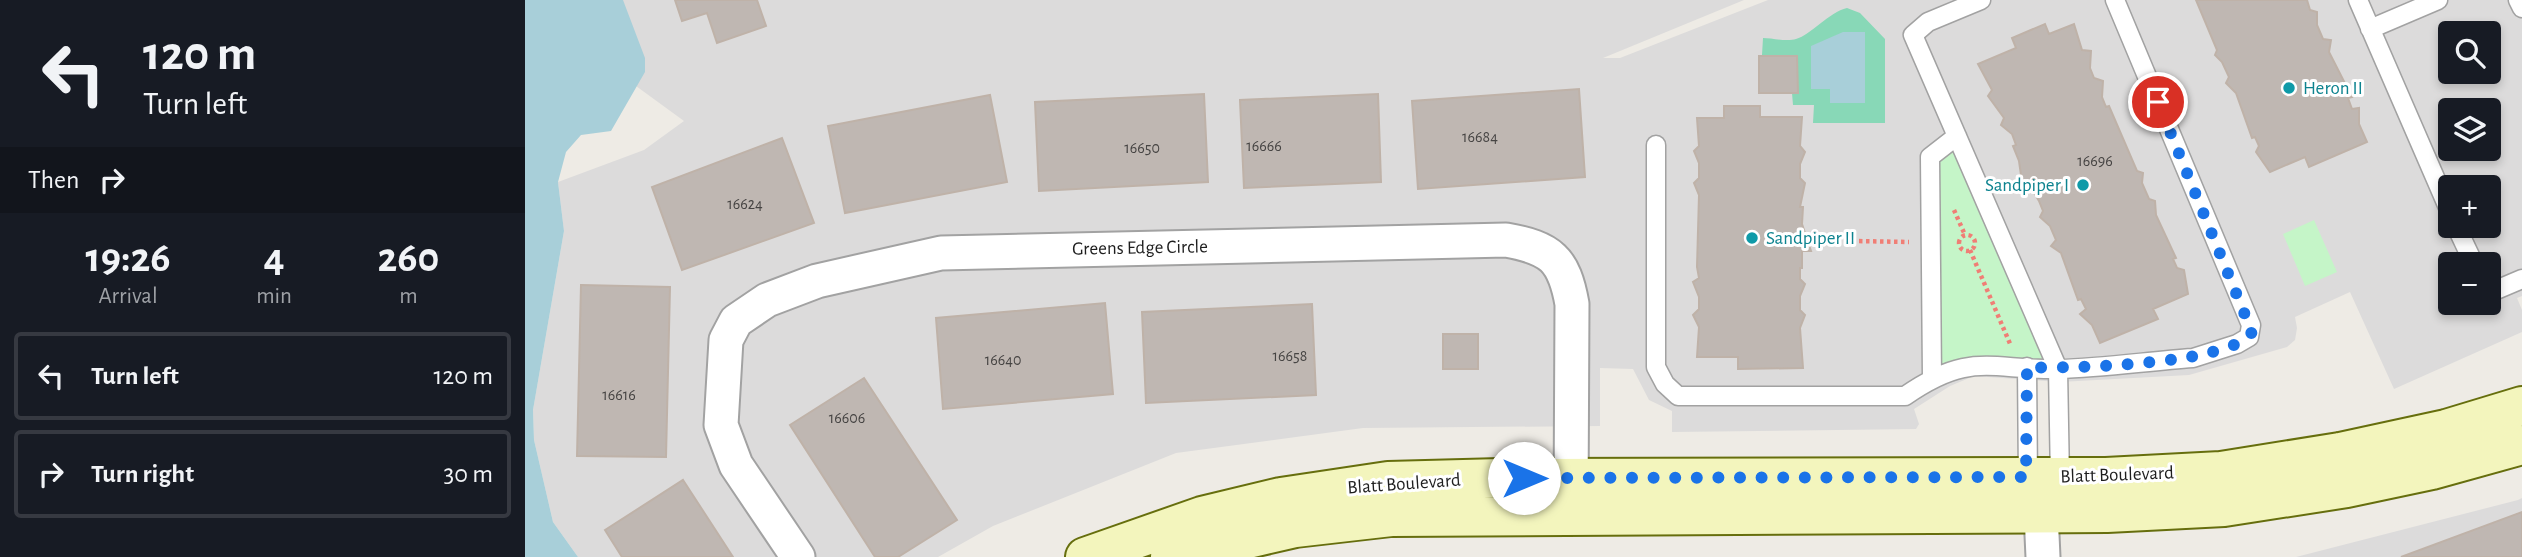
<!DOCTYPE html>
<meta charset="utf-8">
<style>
:root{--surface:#171b24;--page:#20242c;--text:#f1f3f6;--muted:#9ea1a6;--line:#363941}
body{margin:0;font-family:"Alegreya Sans",sans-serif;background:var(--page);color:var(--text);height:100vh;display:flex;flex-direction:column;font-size:26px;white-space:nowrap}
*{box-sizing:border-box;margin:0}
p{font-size:23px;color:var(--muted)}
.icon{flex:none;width:38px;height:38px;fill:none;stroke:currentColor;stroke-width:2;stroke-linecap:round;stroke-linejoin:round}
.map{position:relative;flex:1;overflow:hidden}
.details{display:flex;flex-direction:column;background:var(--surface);width:525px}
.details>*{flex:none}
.hud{background:#171b24;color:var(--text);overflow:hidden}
.fabs{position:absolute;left:1913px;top:21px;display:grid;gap:14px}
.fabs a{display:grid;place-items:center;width:63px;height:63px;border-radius:7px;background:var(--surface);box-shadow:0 4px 10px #0003;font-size:35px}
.pin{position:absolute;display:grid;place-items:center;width:60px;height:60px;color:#fff;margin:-30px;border:4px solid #fff;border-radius:50%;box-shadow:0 2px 7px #0007}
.me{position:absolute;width:77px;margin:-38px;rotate:90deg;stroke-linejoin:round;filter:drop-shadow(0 0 5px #0008)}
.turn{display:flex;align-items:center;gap:24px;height:147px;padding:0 28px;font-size:32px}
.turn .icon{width:91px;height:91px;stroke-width:2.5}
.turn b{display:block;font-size:49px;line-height:60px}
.then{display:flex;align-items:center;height:66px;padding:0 28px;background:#0003;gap:14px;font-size:26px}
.eta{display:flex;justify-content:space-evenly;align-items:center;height:119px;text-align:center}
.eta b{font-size:42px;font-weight:600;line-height:49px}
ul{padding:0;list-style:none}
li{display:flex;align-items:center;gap:21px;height:88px;margin:0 14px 10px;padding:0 14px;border:4px solid var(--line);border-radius:7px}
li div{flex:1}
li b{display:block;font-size:26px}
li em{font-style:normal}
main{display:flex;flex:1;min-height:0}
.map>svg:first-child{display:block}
.residential{fill:#dcdbdb;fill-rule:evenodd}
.park{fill:#c5f5c8}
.pitch{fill:#88d8b7}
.water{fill:#a8cfd9}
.building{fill:#bfb7b2;stroke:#bfb2a8;stroke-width:2}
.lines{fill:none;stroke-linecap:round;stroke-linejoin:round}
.lane-casing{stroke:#a2a2a2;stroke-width:21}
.street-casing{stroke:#a2a2a2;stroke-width:37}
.secondary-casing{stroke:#666e0d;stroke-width:42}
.path{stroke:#f07e75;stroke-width:4.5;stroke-dasharray:3.5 3.5;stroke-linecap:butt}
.lane{stroke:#fff;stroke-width:18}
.street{stroke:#fff;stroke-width:33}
.secondary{stroke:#f3f5bd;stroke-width:38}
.route{stroke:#1a73e8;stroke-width:12;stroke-dasharray:0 21.6}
.culture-dot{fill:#0f9aa8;stroke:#fff;stroke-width:2.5}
.labels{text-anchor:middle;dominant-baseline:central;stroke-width:6;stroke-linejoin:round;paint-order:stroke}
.number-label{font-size:16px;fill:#464443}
.culture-label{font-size:19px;fill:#0d838f;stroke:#fff;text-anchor:start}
.street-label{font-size:19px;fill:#1e1e1e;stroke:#fff}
</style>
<main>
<section class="details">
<div class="hud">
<div class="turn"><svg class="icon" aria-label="left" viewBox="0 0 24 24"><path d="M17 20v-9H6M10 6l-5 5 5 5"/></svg><div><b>120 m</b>Turn left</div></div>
<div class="then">Then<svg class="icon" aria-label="right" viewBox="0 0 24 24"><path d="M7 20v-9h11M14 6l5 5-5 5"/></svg></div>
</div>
<div class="eta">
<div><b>19:26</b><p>Arrival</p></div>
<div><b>4</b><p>min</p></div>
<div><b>260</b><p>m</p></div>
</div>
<ul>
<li><svg class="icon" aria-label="left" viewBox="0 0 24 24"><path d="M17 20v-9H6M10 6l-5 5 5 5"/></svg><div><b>Turn left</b></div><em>120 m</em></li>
<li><svg class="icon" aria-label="right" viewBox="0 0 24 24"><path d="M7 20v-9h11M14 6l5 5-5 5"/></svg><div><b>Turn right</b></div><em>30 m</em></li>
</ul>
</section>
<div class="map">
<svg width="1997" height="557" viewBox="0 0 1997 557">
<rect width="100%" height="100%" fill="#eeebe5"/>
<path class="residential" d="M86,0H1219L1078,58H1095L1243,0H1997V296L1992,298L1997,310V332L1869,389L1825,292L1770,317L1772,328L1770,340L1762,347L1664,375L1534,382L1449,376L1425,386L1389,409L1394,424L1391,429L1147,432V411L1124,400L1108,369L1075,368V426L838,428L651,453L468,526L413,557H53L28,522L9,440L8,410L39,231L33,182L119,150L159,121L111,86ZM1925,33H1964V72H1925ZM1925,110H1964V149H1925ZM1925,187H1964V226H1925ZM1925,264H1964V303H1925Z
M1997,498V557H1771L1993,500Z"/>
<path class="park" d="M1432,136L1533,369L1407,378L1405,157Z
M1789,220L1812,272L1780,286L1758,234Z"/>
<path class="pitch" d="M1322,8L1335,13L1360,39V123H1288L1289,105H1268L1267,93H1234V56L1237,55L1238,38C1247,38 1262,42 1271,39C1286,35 1304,12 1322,8Z"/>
<path class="water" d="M0,0H98L120,58V72L86,131L56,135L41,152L33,182L39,231L8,410L9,440L28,522L53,557H0Z
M1318,32H1340V103H1305V89H1286V46Z"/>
<path class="building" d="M150,0H232L241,26L192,43L182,13L157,21Z
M1671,0H1782L1785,10L1792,12V25L1798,39L1806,40L1804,52L1827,97L1823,98L1827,109L1834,108V124L1842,142L1784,167L1780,157L1745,172L1731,152L1734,146L1730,137L1727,138L1711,93L1701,83L1704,77L1697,62L1690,55L1692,50Z
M1520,24L1524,34L1549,24L1557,50L1566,51L1565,68L1569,78L1578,81L1577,97L1581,107L1584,106L1612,171L1618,173L1617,183L1624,199L1630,201L1631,215L1651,258L1648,259L1652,268L1659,270L1663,294L1628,309L1633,319L1575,343L1567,325L1555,314L1561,309L1556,299L1553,300L1536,253L1526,246L1531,240L1525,226L1515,217L1518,211L1514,201L1505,186L1498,189L1494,161L1488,146L1491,145L1487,134L1476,125L1479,118L1463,96L1467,90L1453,64L1491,48L1487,38Z
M1234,56H1272L1273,93H1234Z
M1054,89L1060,177L893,189L887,101Z
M679,94L683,182L514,191L510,102Z
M853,94L856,182L719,188L715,100Z
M465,95L482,182L320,213L303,126Z
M1199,106H1235V117H1277L1275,146L1280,152L1275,164V178L1280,183L1275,207H1278L1277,224L1286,251H1277V268H1275V279L1280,284L1275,296V310L1280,315L1275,328L1278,368L1213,369V357H1172L1174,327L1168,315L1174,309V297L1168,282L1174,278L1172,267L1174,195L1169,183L1174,178V163L1169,151L1174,146L1172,118H1199Z
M257,138L289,223L157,270L127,187Z
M56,285L145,287L141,457L52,456Z
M580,303L588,394L418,409L411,318Z
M787,304L791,395L621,403L617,312Z
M918,334H953V369H918Z
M339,378L432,520L373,557H350L265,425Z
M158,480L208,557H97L80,530Z
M1997,512V557H1876Z"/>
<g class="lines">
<defs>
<path id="lane" d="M1456,0L1403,22L1388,35L1533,369L1535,480
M1833,0L1925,212
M1993,0L1997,8
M1845,29L1913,0
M1131,145V367L1140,384L1153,396H1380C1445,351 1463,370 1534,369C1578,368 1624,361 1668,358L1712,344L1724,337L1726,325L1590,0
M1931,226L1949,264
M1964,293L1997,279
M1502,367L1503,482
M1407,378L1405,157L1432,136"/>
<path id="street" d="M1516,513L1518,557
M273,557L211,465L196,425L201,340L211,321L242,300L292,281L416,253L981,240C1026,248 1039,259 1047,304L1046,505"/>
<path id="secondary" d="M560,557L677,516L756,497L863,481L976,478L1581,477L1696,471L1815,452L1921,429L1997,406
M645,557L770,528L866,517L1582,513L1699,507L1822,488L1907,470L1997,445"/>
</defs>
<use href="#lane" class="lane-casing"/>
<use href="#street" class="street-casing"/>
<use href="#secondary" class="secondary-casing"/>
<path class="path" d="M1429,210L1440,235
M1434 243a8 8 0 1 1 16 0a8 8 0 1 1-16 0Z
M1327,241L1384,242
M1445,250L1486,346"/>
<use href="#lane" class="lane"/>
<use href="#street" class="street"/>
<use href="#secondary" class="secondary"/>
</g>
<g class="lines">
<path class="route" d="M999,478L1501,477L1502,367C1542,369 1706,365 1727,332L1633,102"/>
</g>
<g class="culture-dot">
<circle cx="1764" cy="88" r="7"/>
<circle cx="1558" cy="185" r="7"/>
<circle cx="1227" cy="238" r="7"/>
</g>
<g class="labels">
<g class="number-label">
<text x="955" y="137">16684</text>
<text x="739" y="146">16666</text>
<text x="617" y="148">16650</text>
<text x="1570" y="161">16696</text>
<text x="220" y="204">16624</text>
<text x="765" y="356">16658</text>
<text x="478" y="360">16640</text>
<text x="94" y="395">16616</text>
<text x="322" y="418">16606</text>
</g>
<g class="culture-label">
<text x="1778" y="88">Heron II</text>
<text x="1544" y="185" text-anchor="end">Sandpiper I</text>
<text x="1241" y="238">Sandpiper II</text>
</g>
<g class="street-label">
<text transform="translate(615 248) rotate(-1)">Greens Edge Circle</text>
<text transform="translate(1592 475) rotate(-2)">Blatt Boulevard</text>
<text transform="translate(879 484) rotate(-4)">Blatt Boulevard</text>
</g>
</g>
</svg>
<div class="fabs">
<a><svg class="icon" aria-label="search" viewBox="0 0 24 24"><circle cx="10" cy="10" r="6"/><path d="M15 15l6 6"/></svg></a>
<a><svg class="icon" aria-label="layers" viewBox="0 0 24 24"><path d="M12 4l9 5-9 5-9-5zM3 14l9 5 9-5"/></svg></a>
<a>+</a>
<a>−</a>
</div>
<div class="pin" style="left:1633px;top:102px;background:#d93025"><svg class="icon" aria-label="arrive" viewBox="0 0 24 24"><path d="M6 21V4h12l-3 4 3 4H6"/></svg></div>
<svg class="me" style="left:999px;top:478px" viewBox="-20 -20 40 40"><circle r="19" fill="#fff"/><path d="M0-13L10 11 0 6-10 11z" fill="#1a73e8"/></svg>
</div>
</main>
